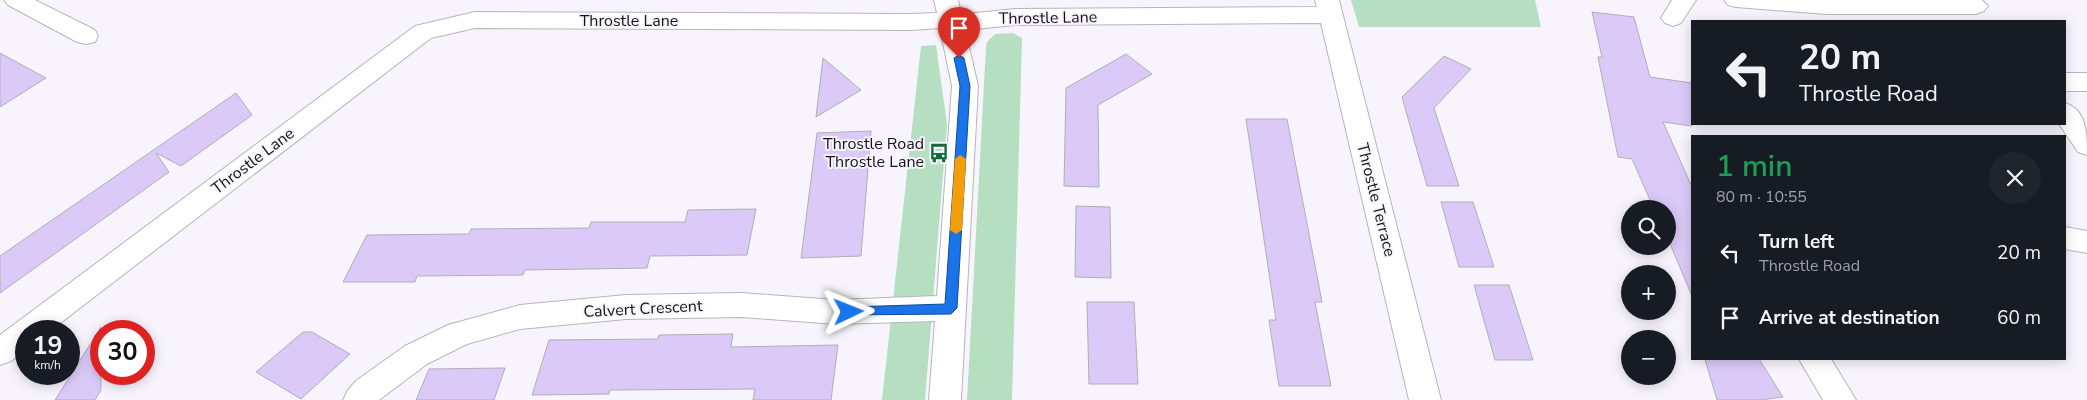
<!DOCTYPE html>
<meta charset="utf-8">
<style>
:root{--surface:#171b24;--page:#20242c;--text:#f1f3f6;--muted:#9ea1a6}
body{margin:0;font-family:"Nunito Sans",sans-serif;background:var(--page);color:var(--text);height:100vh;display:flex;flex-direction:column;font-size:19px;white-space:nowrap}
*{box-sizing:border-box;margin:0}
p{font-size:16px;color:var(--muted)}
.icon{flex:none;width:28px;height:28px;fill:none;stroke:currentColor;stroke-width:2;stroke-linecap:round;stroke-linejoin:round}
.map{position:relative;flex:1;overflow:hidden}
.details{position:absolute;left:1691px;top:135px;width:375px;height:225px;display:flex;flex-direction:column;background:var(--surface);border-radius:0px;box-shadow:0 2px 12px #0003}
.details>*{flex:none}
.guide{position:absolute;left:1691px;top:20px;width:375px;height:105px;border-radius:0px;box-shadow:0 2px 12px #0003;background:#171b24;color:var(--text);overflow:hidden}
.tools{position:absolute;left:1621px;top:200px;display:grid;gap:10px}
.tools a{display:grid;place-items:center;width:55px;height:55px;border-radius:50%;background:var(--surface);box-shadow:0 2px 12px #0003;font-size:25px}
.speed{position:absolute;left:15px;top:320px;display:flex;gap:10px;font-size:25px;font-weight:700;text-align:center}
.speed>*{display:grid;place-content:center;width:65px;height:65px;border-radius:50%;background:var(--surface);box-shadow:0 2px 12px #0003;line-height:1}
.speed small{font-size:12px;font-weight:400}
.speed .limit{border:8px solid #d22;background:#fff;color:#111}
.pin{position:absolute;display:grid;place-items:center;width:42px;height:42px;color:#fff;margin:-51px -21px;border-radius:50% 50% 50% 0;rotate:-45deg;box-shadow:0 0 5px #0007}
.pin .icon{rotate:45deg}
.me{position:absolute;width:55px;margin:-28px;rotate:88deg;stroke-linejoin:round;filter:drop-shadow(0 0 4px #0008)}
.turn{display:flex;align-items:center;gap:18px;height:105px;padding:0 25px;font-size:22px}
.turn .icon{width:65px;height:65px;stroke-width:2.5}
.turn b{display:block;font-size:35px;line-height:42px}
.round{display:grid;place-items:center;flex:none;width:52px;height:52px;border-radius:26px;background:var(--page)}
.overview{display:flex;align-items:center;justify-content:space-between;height:85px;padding:0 25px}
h1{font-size:30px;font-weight:600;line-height:38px;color:#1e9e55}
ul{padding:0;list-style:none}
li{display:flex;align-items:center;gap:15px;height:65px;padding:0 25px}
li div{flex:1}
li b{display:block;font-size:19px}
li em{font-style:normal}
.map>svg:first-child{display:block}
.green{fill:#b6dfc2}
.building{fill:#dbcaf7;stroke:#b1aeb6}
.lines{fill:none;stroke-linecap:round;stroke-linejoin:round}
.minor-casing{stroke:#b7b4bc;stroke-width:2}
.minor{fill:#fff;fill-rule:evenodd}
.route{fill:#1a73e8;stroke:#114b97}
.slow{fill:#f59e0b}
.labels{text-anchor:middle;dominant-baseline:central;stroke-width:4;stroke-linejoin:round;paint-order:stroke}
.street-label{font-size:16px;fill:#141316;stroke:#f7f4fd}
.poi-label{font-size:16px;fill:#141316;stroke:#f7f4fd;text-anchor:end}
</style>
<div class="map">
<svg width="2087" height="400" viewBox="0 0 2087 400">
<rect width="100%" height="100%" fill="#f7f4fd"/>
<path class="green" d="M1351,0H1535L1541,27H1359Z
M1013,33L1022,38L1012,400H967L986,47L987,42L995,34Z
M936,45L947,124L925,400H882L921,46Z"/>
<path class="building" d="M1592,12L1634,17L1650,77L1692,83V126L1663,122L1692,187V296L1668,239V209H1654L1632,159L1618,157L1598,57H1602Z
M0,53L46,78L0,107Z
M1126,54L1152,74L1098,105L1099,187L1064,186L1066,88Z
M1444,56L1471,69L1434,108L1459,186H1427L1402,97Z
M823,58L861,90L816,117Z
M236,93L252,115L181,166L156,153L169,172L0,293V256Z
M1246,119H1287L1322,302H1315L1331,386H1279L1269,320H1276Z
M871,131L861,256L801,258L817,133Z
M1441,202H1473L1494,267H1459Z
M1076,206L1110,207L1111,278L1075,277Z
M756,209L747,255L650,256L647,268L525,270L523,275L417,276L415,282H343L367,235L469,234L471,229L589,228L591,222H685L688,210Z
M1474,285H1509L1533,360H1495Z
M1087,302H1134L1138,384H1089Z
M101,327V390L95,400H55Z
M303,332H312L350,354L301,399L256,372Z
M733,334L731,347L838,345L831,400H753L755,389L610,390L609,394L532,395L549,340L658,339L659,335Z
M1705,359H1759L1783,397L1760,400H1717Z
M505,368L494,400H416L429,369Z"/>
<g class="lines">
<defs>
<path id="minor" d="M4,0H35L95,30L98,36L95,42L86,44L77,42L8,5Z
M934,0H958L961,14H965L1015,9L1317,7L1315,0H1339L1441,400H1409L1321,23L1015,25L965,30L978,86L961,400H929L935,321L836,324L742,317L626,319L520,329L467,344L427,364L379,400H343L348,390L357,380L405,346L448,325L520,305L626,295L742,293L836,300L937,296L952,86L940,28L911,30L475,28L431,38L50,331H26V349L11,361L0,365V335L415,26L475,12L911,14L937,13Z
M1672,0H1696L1681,23L1673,26L1665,23L1661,18Z
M1724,0H1982L1988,6L1984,11L1976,14H1826L1736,7L1728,5Z
M2065,73H2087V91H2065Z
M2065,103C2087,110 2087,134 2087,155L2078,152L2059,124H2065Z
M2065,227L2087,231V253L2065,249Z
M1799,359H1831L1856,400H1823Z"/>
</defs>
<use href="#minor" class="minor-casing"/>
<use href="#minor" class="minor"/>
</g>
<path class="route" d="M959,55L964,58L970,86L957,308L951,314L845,315L843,312L845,308L849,307L945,304L960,86L954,58Z"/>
<path class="slow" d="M960,155L966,159L962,230L956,234L950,230L955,159Z"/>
<defs>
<symbol id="bus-bare" viewBox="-9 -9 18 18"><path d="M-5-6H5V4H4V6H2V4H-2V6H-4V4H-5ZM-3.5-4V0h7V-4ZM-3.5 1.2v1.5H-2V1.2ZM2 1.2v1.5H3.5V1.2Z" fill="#13693c" stroke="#f7f4fd" stroke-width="2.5" paint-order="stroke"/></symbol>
</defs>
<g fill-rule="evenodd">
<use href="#bus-bare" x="925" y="139" width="28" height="28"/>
</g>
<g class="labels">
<g class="street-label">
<text transform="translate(1048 18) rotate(-1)">Throstle Lane</text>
<text x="629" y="21">Throstle Lane</text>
<text transform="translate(253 161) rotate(-37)">Throstle Lane</text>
<text transform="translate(1376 200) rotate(76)">Throstle Terrace</text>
<text transform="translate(643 309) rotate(-3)">Calvert Crescent</text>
</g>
<g class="poi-label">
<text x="924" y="144">Throstle Road<tspan x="924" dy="18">Throstle Lane</tspan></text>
</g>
</g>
</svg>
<div class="tools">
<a><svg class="icon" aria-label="search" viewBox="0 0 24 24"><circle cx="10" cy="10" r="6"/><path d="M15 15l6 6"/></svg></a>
<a>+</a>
<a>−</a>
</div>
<div class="speed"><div>19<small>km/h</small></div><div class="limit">30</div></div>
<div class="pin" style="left:959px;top:58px;background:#d93025"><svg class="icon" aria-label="arrive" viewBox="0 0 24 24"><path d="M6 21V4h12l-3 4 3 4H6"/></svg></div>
<svg class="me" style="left:849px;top:312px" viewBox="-20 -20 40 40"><path d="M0-17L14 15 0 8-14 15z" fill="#1a73e8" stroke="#fff" stroke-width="4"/></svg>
<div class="guide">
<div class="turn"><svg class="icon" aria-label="left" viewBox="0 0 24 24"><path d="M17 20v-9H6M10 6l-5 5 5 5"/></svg><div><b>20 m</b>Throstle Road</div></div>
</div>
<section class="details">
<div class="overview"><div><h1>1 min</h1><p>80 m · 10:55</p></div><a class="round"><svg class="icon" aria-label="close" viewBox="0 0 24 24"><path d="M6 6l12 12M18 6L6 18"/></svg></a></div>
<ul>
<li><svg class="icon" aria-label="left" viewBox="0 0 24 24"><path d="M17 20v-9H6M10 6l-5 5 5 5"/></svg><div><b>Turn left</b><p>Throstle Road</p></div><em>20 m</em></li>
<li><svg class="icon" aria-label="arrive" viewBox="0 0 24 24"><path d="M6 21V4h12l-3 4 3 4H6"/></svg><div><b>Arrive at destination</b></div><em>60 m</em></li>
</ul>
</section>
</div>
